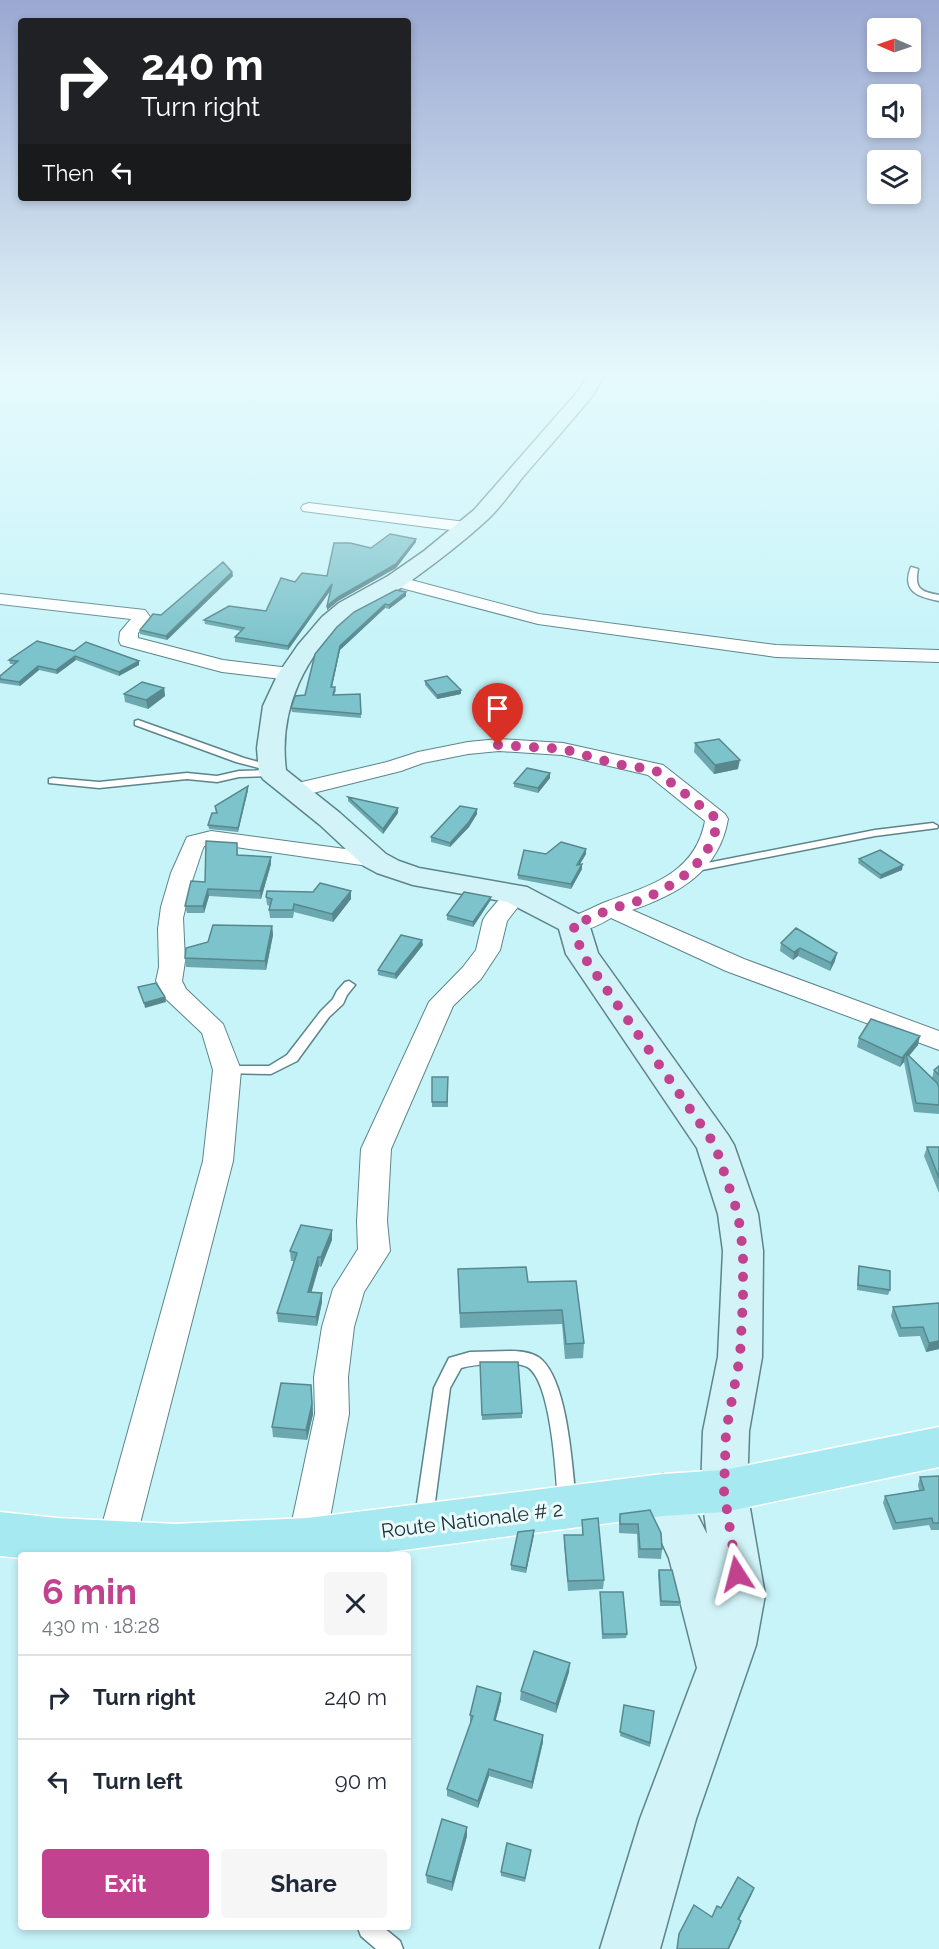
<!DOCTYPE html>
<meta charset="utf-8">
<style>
:root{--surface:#fff;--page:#f6f6f7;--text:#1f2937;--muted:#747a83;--line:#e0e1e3;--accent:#c1428e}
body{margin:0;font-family:Raleway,sans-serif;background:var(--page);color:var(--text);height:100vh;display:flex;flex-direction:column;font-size:22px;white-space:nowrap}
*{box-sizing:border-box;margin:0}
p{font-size:20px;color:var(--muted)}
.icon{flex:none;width:33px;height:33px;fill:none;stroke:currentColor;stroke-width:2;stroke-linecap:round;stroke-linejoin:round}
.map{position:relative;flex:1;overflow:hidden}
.side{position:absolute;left:18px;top:1552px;width:393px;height:378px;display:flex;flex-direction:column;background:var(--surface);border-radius:6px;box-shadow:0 3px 9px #0003}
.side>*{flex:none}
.hud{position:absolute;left:18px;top:18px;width:393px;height:183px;border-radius:6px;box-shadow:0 3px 9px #0003;background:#202124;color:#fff;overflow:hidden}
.needle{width:39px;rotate:272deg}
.buttons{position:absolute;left:867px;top:18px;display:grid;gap:12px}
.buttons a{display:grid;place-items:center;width:54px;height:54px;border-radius:6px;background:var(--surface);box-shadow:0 3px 9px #0003;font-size:30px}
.pin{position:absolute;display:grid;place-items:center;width:51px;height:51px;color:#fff;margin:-62px -26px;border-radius:50% 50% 50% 0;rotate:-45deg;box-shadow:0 0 6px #0007}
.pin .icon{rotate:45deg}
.me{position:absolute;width:66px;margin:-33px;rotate:351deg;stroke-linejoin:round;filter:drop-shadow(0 0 4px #0008)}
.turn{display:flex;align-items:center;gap:21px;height:126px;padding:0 24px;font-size:27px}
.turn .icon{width:78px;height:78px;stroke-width:2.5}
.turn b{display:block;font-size:42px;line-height:51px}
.then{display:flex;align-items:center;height:57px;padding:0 24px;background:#0003;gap:12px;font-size:22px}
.round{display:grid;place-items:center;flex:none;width:63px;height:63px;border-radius:6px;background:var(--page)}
.head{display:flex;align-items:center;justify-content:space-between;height:102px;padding:0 24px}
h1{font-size:36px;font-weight:700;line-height:45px;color:var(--accent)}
.action{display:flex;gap:12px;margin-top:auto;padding:12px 24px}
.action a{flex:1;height:69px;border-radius:6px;background:var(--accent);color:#fff;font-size:24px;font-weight:700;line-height:69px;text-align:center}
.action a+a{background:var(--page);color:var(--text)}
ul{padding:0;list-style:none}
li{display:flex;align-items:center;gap:18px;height:84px;padding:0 24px;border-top:2px solid var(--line)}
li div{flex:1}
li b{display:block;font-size:22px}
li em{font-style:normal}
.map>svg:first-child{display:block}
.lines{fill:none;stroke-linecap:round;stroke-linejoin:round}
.lane-casing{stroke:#5c858a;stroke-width:3}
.street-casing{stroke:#5c858a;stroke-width:2}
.secondary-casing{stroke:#5c858a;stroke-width:3}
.primary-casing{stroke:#fff;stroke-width:3}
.lane{fill:#fff;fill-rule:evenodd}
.street{fill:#fff;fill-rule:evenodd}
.secondary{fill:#d2f4f8;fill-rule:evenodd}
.primary{fill:#a6e9f0;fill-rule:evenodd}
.wall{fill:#6ca8af}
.shaded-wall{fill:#58888e}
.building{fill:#7dc3cb;stroke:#58888e;stroke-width:1.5}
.route{stroke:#c1428e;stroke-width:10;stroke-dasharray:0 18}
.labels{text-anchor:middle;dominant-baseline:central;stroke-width:6;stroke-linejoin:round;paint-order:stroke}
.near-street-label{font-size:20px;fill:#203133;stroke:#eafbfd}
</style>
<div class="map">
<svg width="939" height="1949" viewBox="0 0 939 1949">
<rect width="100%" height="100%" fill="#c7f4f9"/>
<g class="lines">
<defs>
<path id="lane" d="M911,567L918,569C914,589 921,592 939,595V601C919,597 901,592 911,567Z
M138,720L244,758L274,766V770L278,773L273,776L239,777L217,782L187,779L99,788L49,783V779L53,778L99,782L187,773L217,776L239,771L267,770L236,762L135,725V721Z
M933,823L938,826L937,828L875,836L692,872L687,869L692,866L875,830Z
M349,981L355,985L347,995L343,1004L329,1017L297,1061L271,1074L222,1073L221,1070L222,1067L227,1066H269L287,1055L321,1011L333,999L337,991L345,982Z
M511,1351C521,1351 535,1353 542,1360C568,1385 572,1466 576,1501L573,1506L567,1509L561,1506L558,1501C556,1472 551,1385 529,1368C518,1360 473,1364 461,1368L450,1388L433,1517L430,1523L424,1525L418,1523L415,1517L434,1388L449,1358L470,1352Z
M358,1928H384L400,1941L403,1949H376L361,1936Z"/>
<path id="street" d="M309,503L466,522L474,527L466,532L303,511L301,508L303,505Z
M396,576L539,614L776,645L939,650V662L776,657L538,624L390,585L387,581L390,577Z
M0,594L145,610L151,618L138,633V638L223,660L290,668L297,670L300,674L297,678L290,680L222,672L121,645L119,641L120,632L131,619L0,604Z
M499,739L563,743L663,765L725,814L728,819C719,871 679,894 632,910L744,959L939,1031V1050L726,971L611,918C596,927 582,934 564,929L561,924L564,919C579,915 589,909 603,903C648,886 695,875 705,821L648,775L562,755L499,751L468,754L423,763L401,771L293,798L285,796L282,791L285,786L387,762L418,752L468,742Z
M211,831L375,853L383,855L387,860L383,865L375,867L229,846H204L202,851L191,884L183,918L185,961L182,981L186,989L223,1024L241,1070L233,1161L135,1543L129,1555L104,1556L97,1543L203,1161L213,1070L202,1033L166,999L156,981L159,967L158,929L161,907L171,873L187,837Z
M516,887L524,889L528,894L507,921L500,950L481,979L453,1006L391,1149L387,1221L390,1251L364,1292L354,1327L348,1377L349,1414L326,1540L320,1552L311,1556L294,1552L288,1540L315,1414L314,1377L322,1327L333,1289L358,1249L357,1221L361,1149L429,1002L463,967L476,950L483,920L486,915L508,889Z"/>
<path id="secondary" d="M589,372H606L593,395C570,423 546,450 522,478C511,492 500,508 487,520C461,544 433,565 405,585C389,597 369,603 353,614C305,652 278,710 286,770L340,813L386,854L399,861L419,868L527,887L584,917L589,924L598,953L728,1135L734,1145L758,1214L763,1251L762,1357L749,1431L747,1491L765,1595L756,1645L696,1819L660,1949H600L640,1819L697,1668L669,1558L640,1495L646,1480L663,1474L680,1480L707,1534L701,1491L703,1431L718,1357L723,1251L718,1214L697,1148L566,954L559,929L507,902L413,885L377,873L364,866L320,825L263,779L259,773L257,748L263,706L278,674L298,645L322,617L339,603L388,576L424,551L474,510L580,389Z"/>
<path id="primary" d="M939,1427V1467L724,1512L663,1516L358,1556H21V1558L0,1556V1512L57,1518L175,1524L307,1518L663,1474L724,1470Z"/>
</defs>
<use href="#lane" class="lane-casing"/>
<use href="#street" class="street-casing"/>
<use href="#secondary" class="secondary-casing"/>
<use href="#primary" class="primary-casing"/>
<use href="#lane" class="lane"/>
<use href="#street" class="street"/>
<use href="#secondary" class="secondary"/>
<use href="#primary" class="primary"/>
</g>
<path class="wall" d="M416,539V542L396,568L338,601L327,610V606L331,590L288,650L235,642V637L241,631L205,624L204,620L266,611L295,582L327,576L371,548Z
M232,572L233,576L167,640L140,634V630L161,615Z
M406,592V596L389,609L385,608L340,650L332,687H335L336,691L334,695L360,694L361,718L292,712L291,708L305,695L354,612Z
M74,651L139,661V665L119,676L76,660L57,674L39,670L20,686L0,683V676L14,664H10L9,660Z
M425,681L461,690V694L437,699L425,685Z
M164,688L165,696L148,709L125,702L124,694Z
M695,743L738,769L714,774L694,752Z
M550,778L538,793L514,787V783Z
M248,790L238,832L209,829L208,825L216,813L215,806Z
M348,797L398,808V813L383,834L348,801Z
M477,809V814L469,827L450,847L431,842V837Z
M237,843L238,856L271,857V864L261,899L209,896L204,913H187L185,906Z
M586,849V854L580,864L582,869L571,889L518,879V875L546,854Z
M859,859L902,870L880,879L858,863Z
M266,897L351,899L333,922L294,912L293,918H270L269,910L270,906L267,905Z
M491,897L490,901L473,927L447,920V915Z
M272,926L273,935L266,970L186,967L185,958Z
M796,928L835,961L830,971L798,956L793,960L780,951L781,943Z
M423,945L396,979L378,975V970Z
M859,1038L918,1045L909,1056L932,1078L934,1070L939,1066V1114L914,1112L904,1062L900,1067L857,1047Z
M432,1077H448V1107H432Z
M927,1147H939V1193L924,1156Z
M332,1230V1240L321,1267L319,1266L311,1292L322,1293V1302L317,1326L278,1322L277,1313L294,1261H291L290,1251Z
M859,1266L890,1290L888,1295L857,1290L858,1271Z
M458,1269L528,1282L576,1281L584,1343L583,1358L565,1359L562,1324L460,1328Z
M939,1303V1349L926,1352L920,1336L899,1337L891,1316L893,1307Z
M480,1362L522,1413V1418L482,1420Z
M312,1395L313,1414L307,1440L273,1437L272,1427Z
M939,1476V1530H931L929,1525L893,1530L883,1503L885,1496L919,1490L918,1485L920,1477Z
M650,1510L662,1549L661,1559L638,1558L637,1534L619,1533V1524L620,1514Z
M582,1520L604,1580L603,1589L568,1591L564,1544V1535H582Z
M534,1530L526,1573L511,1570V1565Z
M659,1570L680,1602L679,1606H660L658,1575Z
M600,1592L627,1634L626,1638L602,1639Z
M569,1672L556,1713L520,1700L521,1691Z
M501,1693V1700L495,1721L543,1742L532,1789L489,1776L478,1808L447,1796V1789L471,1723L470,1722V1715Z
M624,1705L654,1711L650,1747L620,1736Z
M467,1836L452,1891L427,1883L426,1875Z
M531,1850L525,1882L501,1876V1872Z"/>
<path class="shaded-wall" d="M416,539V542L396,568L338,601L327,610V606L338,597Z
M232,572L233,576L167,640L166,636Z
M332,584V588L288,650V646Z
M406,592V596L389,609V605Z
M385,604V608L340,650L331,691V687L340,646Z
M75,656L76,660L57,674L56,670Z
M139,661V665L119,676V672Z
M38,666L39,670L20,686L19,682Z
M164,688L165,696L148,709L146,700Z
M461,690V694L437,699V695Z
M740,760L738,769L714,774L715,765Z
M550,773V778L538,793V788Z
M248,786V790L238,832V828Z
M398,808V813L383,834V829Z
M477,809V814L469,827L450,847V843Z
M586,849V854L577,869V865Z
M271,857V864L261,899L260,891Z
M582,864V869L571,889V884Z
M903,865L902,870L880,879L881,875Z
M208,889L209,896L204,913L203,906Z
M351,891V899L333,922L332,914Z
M491,897L490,901L473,927V922Z
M272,926L273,935L266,970L265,961Z
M422,940L423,945L396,979L395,974Z
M800,948L798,956L793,960L794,952Z
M837,953L835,961L830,971L831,963Z
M165,997L166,1002L145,1008L144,1003Z
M920,1036L918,1045L907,1058L906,1053Z
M906,1053L904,1062L900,1067L902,1058Z
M332,1230V1240L321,1267V1257Z
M318,1257L319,1266L309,1301L308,1292Z
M322,1293V1302L317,1326L316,1317Z
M939,1341V1349L926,1352L929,1343Z
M311,1385L313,1414L307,1440L306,1430Z
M534,1530V1535L526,1573V1568Z
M570,1663L569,1672L556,1713V1704Z
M501,1693V1700L494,1727V1720Z
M543,1735V1742L532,1789V1782Z
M489,1769V1776L478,1808V1801Z
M467,1827V1836L452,1891V1882Z
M754,1888L752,1894L736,1926L738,1919Z
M741,1921L739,1928L729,1949H728Z"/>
<path class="building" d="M390,534L416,539L396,564L338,597L327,606L332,584L288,646L235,637L244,628L204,620L229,606L266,611L281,578L295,582L302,573L327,576L334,543H350L371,548Z
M223,562L232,572L166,636L140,630L153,614L161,615Z
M396,590L406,592L389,605L385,604L340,646L331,687H335L333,695L360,694L361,714L291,708L295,696L305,695L315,654L337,627L354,612Z
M37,641L74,651L86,642L139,661L119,672L75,656L56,670L38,666L19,682L0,679V676L18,661L9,660Z
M447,676L461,690L437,695L425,681Z
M142,682L164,688L146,700L124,694Z
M719,739L740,760L715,765L695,743Z
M527,768L550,773L538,788L514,783Z
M248,786L238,828L208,825L212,813H217L215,806Z
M348,797L398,808L383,829Z
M460,806L477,809L469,822L450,843L431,837Z
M206,841L237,843V855L271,857L260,891L208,889L203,906H185L191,881L205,882Z
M561,842L586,849L577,865L582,864L571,884L518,875L524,850L546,854Z
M880,850L903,865L881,875L859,859Z
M320,883L351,891L332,914L294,904L293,910H269L272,899L266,897L267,891L313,892Z
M464,892L491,897L473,922L447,915Z
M213,925L272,926L265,961L185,958L186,948L208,942Z
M796,928L837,953L831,963L800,948L794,952L781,943Z
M401,935L422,940L395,974L378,970Z
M156,983L165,997L144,1003L138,987Z
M871,1019L920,1036L906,1053L937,1083L939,1087V1105L916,1103L906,1053L902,1058L859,1038Z
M939,1066V1075L934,1070Z
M432,1077H448L447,1102H432Z
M927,1147H939V1178Z
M301,1225L332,1230L321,1257H318L308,1292L322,1293L316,1317L277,1313L297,1253L290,1251Z
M859,1266L890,1271V1290L858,1285Z
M526,1267L528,1282L576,1281L584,1343L566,1344L562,1310L460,1313L458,1269Z
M939,1303V1341L929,1343L923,1327L901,1328L893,1307Z
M480,1362H518L522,1413L482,1415Z
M281,1383L311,1385L312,1404L306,1430L272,1427Z
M939,1476V1523H933L932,1518L896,1523L885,1496L924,1490L920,1477Z
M650,1510L661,1533L662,1549H640L638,1524H620V1514Z
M598,1518L604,1580L568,1581L564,1535H583L582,1520Z
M534,1530L526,1568L511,1565L518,1532Z
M659,1570H672L680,1602L661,1601Z
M600,1592H623L627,1634H603Z
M534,1651L570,1663L556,1704L521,1691Z
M477,1686L501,1693L494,1720L543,1735L532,1782L489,1769L478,1801L447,1789L473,1716L470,1715Z
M624,1705L654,1711L650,1743L620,1732Z
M442,1819L467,1827L452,1882L426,1875Z
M507,1843L531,1850L525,1878L501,1872Z
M738,1877L754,1888L738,1919L741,1921L728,1949H677L679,1934L694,1905L712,1917L717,1906L721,1908Z"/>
<linearGradient id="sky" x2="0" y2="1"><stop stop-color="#9ba8d1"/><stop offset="0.58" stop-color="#e6fafc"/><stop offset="1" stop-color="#e6fafc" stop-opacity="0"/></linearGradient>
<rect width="939" height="645" fill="url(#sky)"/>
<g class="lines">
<path class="route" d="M498,745L563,749L616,764L655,770L717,819C715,860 673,888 638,901C629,904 620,906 611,909C598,914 587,921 573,924L582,954L715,1145L738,1214L743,1251V1299L740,1357L726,1431L724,1491L737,1574"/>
</g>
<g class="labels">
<g class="near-street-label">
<text transform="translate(472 1520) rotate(-7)">Route Nationale # 2</text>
</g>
</g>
</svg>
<div class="buttons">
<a><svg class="needle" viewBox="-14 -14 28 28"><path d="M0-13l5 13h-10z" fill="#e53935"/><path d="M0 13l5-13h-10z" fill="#747a83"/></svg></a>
<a><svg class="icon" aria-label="sound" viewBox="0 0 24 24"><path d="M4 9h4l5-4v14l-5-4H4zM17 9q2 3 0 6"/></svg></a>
<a><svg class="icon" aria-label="layers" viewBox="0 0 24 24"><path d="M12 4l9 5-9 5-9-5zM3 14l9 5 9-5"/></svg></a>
</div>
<div class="pin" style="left:498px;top:745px;background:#d93025"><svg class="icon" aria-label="arrive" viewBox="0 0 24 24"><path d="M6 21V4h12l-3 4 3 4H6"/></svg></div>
<svg class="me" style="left:737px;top:1574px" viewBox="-20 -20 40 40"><path d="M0-17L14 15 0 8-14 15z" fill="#c1428e" stroke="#fff" stroke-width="4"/></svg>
<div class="hud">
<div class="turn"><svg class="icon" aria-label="right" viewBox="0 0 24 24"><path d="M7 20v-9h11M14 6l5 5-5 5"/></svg><div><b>240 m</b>Turn right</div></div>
<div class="then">Then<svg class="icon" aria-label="left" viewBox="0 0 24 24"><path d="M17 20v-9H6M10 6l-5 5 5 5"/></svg></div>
</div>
<section class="side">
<div class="head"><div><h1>6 min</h1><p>430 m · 18:28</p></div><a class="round"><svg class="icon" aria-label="close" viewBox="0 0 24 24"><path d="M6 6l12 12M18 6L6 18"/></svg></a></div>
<ul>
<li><svg class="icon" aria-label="right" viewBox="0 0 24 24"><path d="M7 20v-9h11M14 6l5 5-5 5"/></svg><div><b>Turn right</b></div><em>240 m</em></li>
<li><svg class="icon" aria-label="left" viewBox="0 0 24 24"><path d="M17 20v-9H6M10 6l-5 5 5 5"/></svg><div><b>Turn left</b></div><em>90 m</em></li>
</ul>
<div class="action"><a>Exit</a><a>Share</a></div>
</section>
</div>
